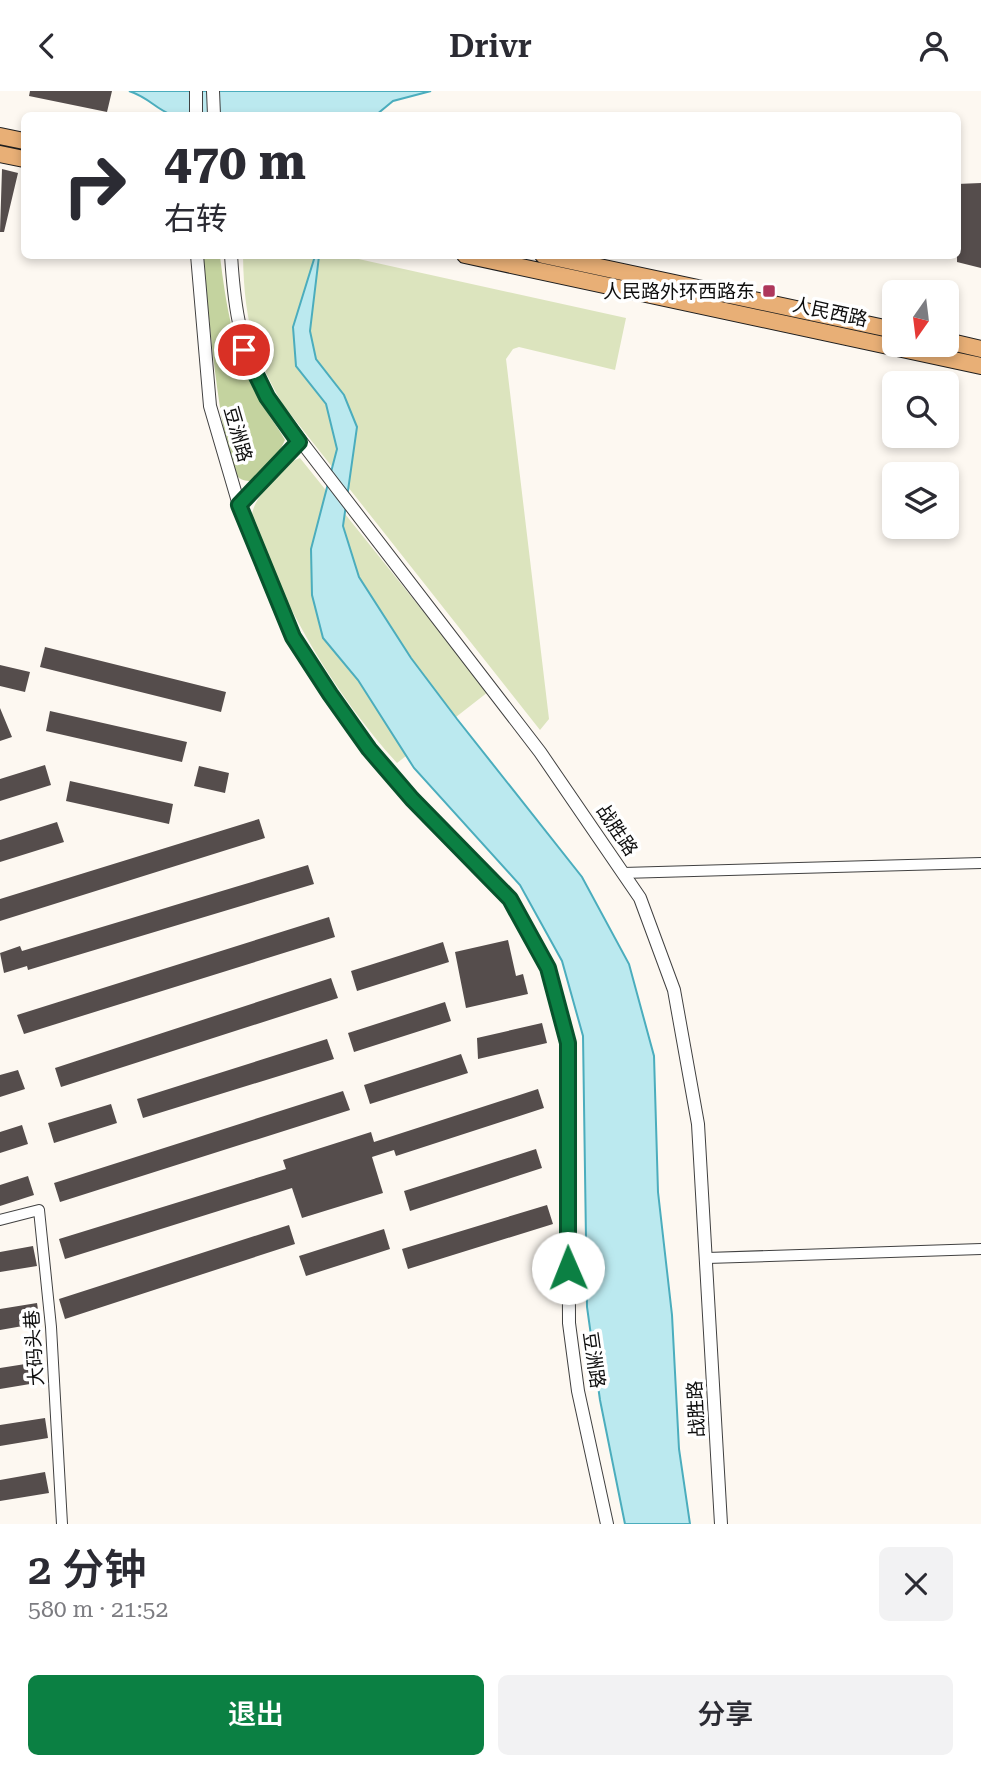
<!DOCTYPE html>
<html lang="zh">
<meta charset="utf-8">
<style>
:root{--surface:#fff;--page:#f2f2f3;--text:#2b2b33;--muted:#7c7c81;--accent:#0b8043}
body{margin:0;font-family:"Roboto Serif","Noto Sans SC",serif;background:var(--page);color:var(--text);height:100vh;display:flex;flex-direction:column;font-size:26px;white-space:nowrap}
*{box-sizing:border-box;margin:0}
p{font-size:23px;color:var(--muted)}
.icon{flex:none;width:38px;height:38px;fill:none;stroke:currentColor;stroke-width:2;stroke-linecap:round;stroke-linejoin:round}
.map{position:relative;height:1433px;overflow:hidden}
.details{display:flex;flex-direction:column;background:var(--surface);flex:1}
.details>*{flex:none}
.hud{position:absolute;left:21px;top:21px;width:940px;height:147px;border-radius:10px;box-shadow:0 4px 10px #0003;background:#fff;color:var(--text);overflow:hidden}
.needle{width:46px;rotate:194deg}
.controls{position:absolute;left:882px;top:189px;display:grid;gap:14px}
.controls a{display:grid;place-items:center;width:77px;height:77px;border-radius:10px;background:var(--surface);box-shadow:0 4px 10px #0003;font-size:35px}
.pin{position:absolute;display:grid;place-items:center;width:60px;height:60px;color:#fff;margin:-30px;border:4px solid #fff;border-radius:50%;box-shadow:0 2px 7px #0007}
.me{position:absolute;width:77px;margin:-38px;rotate:359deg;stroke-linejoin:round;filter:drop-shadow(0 0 5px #0008)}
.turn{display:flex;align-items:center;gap:24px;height:147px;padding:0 28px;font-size:32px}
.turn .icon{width:91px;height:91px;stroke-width:2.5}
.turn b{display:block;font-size:49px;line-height:60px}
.round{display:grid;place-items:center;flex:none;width:74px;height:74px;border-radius:10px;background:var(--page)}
.headline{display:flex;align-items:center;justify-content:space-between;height:119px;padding:0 28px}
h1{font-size:42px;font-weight:600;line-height:52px}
.button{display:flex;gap:14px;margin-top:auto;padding:14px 28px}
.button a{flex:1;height:80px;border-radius:10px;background:var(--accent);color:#fff;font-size:28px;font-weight:600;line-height:80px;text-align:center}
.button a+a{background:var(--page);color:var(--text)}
header{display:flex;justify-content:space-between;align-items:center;height:91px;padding:0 28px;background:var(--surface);font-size:32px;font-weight:600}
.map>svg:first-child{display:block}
.green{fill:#dce4be}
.forest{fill:#c4d39f}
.water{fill:#bbe9ef;stroke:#4badbd;stroke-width:2}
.building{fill:#554d4c}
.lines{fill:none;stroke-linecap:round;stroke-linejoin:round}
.minor-casing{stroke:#414141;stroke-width:12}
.tertiary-casing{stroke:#414141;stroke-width:14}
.primary-casing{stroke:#1f1f1f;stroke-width:18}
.minor{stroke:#fff;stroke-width:10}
.tertiary{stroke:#fff;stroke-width:12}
.primary{stroke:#e8af76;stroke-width:16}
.route-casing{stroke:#07532c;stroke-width:18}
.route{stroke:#0b8043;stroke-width:12}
.poi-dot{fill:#ae375b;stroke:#fff;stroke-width:2.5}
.labels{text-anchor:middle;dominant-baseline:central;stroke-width:7;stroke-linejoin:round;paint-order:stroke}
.poi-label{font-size:19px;fill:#0e0e0e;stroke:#fff;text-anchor:end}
.street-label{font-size:19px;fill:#0e0e0e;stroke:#fff}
</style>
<header><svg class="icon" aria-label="back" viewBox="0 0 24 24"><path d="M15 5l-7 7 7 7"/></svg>Drivr<svg class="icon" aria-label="person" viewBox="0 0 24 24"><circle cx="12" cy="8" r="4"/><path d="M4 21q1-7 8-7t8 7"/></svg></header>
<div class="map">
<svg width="981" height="1433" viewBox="0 0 981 1433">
<rect width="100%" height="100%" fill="#fdf8f1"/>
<path class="green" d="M243,165H345L626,227L615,279L519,256L513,258L506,268L549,628L540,639L284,315C252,263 244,224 243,165Z
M300,367L488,601L397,672C333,601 286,519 252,430C249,408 279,385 293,370Z"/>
<path class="forest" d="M203,165H220C226,214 233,258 256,302C264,319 276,333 285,349L278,363L253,390C248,390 242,390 238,386C221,369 206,197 203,165Z"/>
<path class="water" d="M129,0H431L393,10L376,24H172C154,17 150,7 129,0Z
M315,165H319L310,240L316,268L344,304L357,336L343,435L359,486L411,567L457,628L582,786L629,873L654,965L658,1101L672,1224L679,1358L690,1433H625L600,1309L587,1216L583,945L562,870L520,794L414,677L358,589L323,547L312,504L311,458L337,358L326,313L296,275L293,236Z"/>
<path class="building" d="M30,0H112L107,21L29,5Z
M2,78L18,82L4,141H0Z
M981,92V177L957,171V93Z
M45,556L226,601L221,621L40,576Z
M0,574L30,581L25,601L0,595Z
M0,617L12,646L0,650Z
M50,620L187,651L182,671L46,640Z
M45,674L51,694L0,710V688Z
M199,675L229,682L225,702L194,695Z
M70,690L173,713L169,733L66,710Z
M259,728L265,747L0,830V808Z
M57,731L64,751L0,771V749Z
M308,774L314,793L28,879L27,875L4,882L0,862L20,855L22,860Z
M329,826L335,846L24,943L17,924Z
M508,849L516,885L523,883L528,903L466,917L455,861Z
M443,851L449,871L357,900L351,880Z
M331,887L338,907L61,996L55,977Z
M445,911L451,930L354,961L348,942Z
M542,932L547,952L478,968L477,947Z
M327,948L334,968L143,1027L137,1008Z
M461,963L468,982L370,1013L364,994Z
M18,979L25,998L0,1006V984Z
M538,998L544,1017L396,1065L394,1059L372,1066L383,1102L302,1127L292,1097L65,1168L59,1148L286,1078L283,1069L371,1041L374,1051Z
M343,1000L350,1019L60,1111L54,1092Z
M111,1013L117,1032L54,1052L48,1032Z
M22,1034L28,1053L0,1062V1041Z
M536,1058L542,1077L410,1120L404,1100Z
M28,1085L34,1104L0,1115V1094Z
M547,1114L553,1133L408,1178L402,1158Z
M289,1134L295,1153L65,1228L59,1208Z
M384,1138L390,1158L306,1185L299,1165Z
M33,1155L37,1175L0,1181V1161Z
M37,1212L40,1232L0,1239V1218Z
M38,1271L42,1291L0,1298V1277Z
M45,1327L48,1347L0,1355V1334Z
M45,1381L49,1402L0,1410V1389Z"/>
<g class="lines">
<defs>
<path id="minor" d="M623,782L981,772
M0,1129L39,1119L51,1236L62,1433
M707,1167L981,1158"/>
<path id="tertiary" d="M196,0V24
M213,0L214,24
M197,164L210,315L239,414L293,546L369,658L412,708L510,808L548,877L568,952L569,1232L578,1300L607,1433
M231,164C235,227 240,250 267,306L540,661L640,807L674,899L698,1033L721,1433
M239,414L299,351"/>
<path id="primary" d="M0,45L24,50
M0,63L24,68
M465,164L981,275
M543,164L894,239
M947,250L981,258"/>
</defs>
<use href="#minor" class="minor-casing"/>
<use href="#tertiary" class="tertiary-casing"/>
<use href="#primary" class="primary-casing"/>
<use href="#minor" class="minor"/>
<use href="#tertiary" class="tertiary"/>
<use href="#primary" class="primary"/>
</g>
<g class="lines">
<defs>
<path id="route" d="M244,259L267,306L299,351L239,414L293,546L330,603L369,658L412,708L510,808L548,877L568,952V1177"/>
</defs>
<use href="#route" class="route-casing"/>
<use href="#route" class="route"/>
</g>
<rect class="poi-dot" x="762" y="193" width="14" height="14" rx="3.5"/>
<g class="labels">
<g class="poi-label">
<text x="755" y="200">人民路外环西路东</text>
</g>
<g class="street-label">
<text transform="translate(830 221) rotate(12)">人民西路</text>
<text transform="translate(238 343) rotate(74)">豆洲路</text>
<text transform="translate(617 739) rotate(56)">战胜路</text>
<text transform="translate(34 1257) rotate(-94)">大码头巷</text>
<text transform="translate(594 1269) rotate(82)">豆洲路</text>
<text transform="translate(696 1318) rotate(-93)">战胜路</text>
</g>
</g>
</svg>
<div class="controls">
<a><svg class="needle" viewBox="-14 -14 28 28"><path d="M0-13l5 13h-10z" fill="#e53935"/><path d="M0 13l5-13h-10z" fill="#7c7c81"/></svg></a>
<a><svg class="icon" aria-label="search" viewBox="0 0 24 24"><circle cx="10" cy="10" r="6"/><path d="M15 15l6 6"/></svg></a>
<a><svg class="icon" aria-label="layers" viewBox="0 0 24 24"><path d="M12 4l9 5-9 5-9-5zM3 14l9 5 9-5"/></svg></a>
</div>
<div class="pin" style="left:244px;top:259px;background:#d93025"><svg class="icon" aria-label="arrive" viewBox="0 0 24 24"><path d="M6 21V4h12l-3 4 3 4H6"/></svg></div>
<svg class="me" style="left:568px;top:1177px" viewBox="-20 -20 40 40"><circle r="19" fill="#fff"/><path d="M0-13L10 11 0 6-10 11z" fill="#0b8043"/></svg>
<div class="hud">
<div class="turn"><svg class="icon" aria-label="right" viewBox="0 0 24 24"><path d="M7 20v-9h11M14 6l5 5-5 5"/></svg><div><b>470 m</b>右转</div></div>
</div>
</div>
<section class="details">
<div class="headline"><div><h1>2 分钟</h1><p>580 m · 21:52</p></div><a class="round"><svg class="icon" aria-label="close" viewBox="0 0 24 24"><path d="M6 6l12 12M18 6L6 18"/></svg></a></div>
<div class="button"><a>退出</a><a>分享</a></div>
</section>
